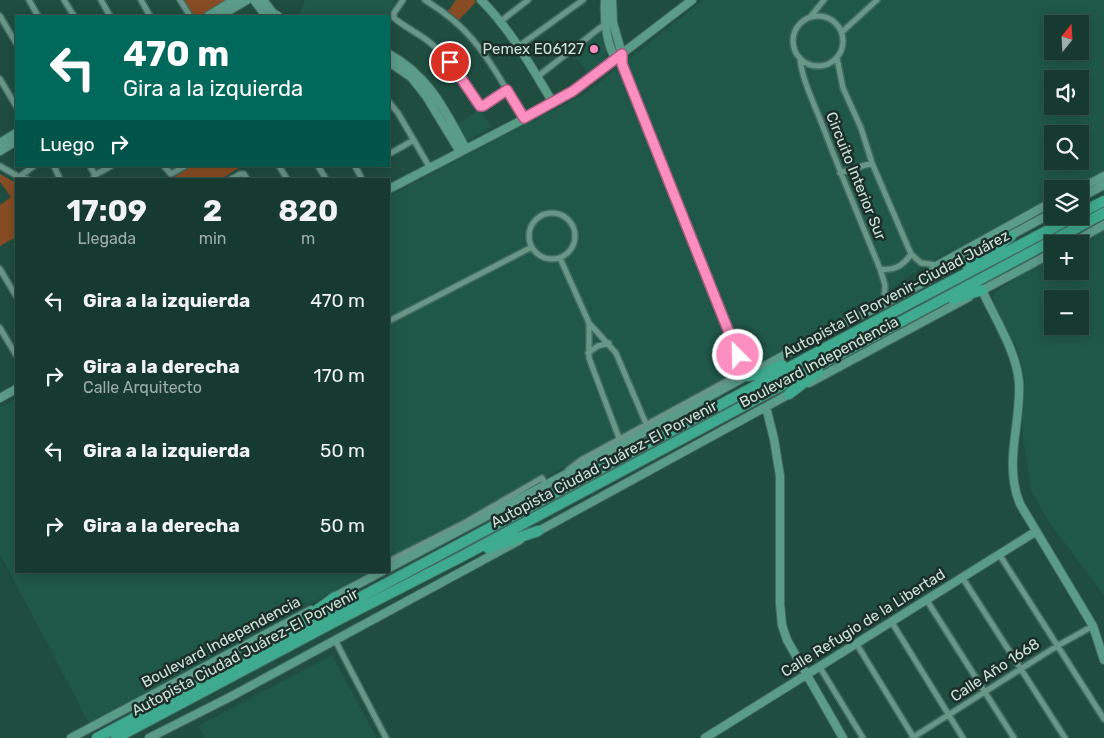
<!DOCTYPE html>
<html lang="es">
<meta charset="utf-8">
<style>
:root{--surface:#173a30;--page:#204138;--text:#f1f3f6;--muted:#9eadab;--line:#36544c}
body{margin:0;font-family:Rubik,sans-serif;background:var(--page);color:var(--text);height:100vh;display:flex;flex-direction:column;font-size:19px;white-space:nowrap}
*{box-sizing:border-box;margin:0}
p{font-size:16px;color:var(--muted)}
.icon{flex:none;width:28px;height:28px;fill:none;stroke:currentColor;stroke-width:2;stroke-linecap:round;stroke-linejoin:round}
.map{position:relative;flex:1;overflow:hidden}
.sheet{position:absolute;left:15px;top:178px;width:375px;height:395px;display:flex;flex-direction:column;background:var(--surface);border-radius:0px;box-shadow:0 2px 12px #0003,0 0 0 1px var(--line)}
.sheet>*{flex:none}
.guide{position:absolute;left:15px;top:15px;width:375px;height:152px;border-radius:0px;box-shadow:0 2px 12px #0003,0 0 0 1px var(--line);background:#00695c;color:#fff;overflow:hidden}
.needle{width:32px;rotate:18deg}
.buttons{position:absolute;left:1044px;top:15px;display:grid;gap:10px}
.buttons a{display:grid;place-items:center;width:45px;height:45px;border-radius:0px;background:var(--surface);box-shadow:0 2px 12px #0003,0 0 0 1px var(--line);font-size:25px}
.pin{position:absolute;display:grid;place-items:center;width:42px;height:42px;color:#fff;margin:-21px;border:2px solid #fff;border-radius:50%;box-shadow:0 1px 5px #0007}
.me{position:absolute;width:55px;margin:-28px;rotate:337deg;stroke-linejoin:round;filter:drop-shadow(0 0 4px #0008)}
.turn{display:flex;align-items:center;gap:18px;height:105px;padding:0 25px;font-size:22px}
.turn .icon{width:65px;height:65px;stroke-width:2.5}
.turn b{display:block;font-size:35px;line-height:42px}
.then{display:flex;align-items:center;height:48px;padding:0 25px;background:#0003;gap:10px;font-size:19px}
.eta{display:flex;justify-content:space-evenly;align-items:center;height:85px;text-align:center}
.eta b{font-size:30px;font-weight:700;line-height:35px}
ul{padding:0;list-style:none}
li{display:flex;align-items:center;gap:15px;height:75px;padding:0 25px}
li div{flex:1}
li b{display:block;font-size:19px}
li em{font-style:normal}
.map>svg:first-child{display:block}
.built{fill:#1f5849;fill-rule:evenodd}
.green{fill:#874c23}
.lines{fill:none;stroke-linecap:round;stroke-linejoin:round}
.street-casing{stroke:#416b61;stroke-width:8}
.secondary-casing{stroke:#416b61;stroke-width:10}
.highway-casing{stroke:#416b61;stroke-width:12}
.street{stroke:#689687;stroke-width:5}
.secondary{stroke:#5b9c89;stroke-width:8}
.highway{stroke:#3eaa8e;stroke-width:10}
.route-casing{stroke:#a45c7d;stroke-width:12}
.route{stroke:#fd8ec0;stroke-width:9}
.poi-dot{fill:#fd8ec0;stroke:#1b2e28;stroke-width:2}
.labels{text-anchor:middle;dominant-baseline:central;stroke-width:5;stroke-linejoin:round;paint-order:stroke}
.poi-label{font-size:15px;fill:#cce3db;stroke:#1b2e28;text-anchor:end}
.street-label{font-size:15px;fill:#cce3db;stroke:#1b2e28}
</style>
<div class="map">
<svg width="1104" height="738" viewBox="0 0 1104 738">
<rect width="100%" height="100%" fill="#1f4d40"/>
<path class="built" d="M305,0H397L387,16H299Z
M703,0H1104V171L1072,189H1052V199L999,229L931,261L875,300L389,562V196L586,93ZM1052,24H1080V51H1052ZM1052,79H1080V106H1052ZM1052,134H1080V161H1052Z
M601,32L606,51V59L587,72L572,53Z
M477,111L482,112L491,127L465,142L456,125Z
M1104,229V595L1049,522L1031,490L1022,429L1025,380L1018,350L994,304L993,297L995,293L1020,275L1052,257V271H1080V244H1078ZM1052,299H1080V326H1052Z
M16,399V571H371L89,723L0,554V408Z
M332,655L377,738H205L198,726Z"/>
<path class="green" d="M180,0H234L208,16H190Z
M456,0H474L476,2L459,20L448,11Z
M191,166H242L221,179H171Z
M0,174L16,183V237L0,246V205L11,197L0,182Z"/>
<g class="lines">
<defs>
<path id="street" d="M29,0L38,16
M64,0L74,16
M101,0L110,16
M141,0L150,16
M180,0L190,16
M403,0L394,13V18C407,29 423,35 435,47C454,64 464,86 479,106H483L507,90
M425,0C443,11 460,24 473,40C493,64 508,92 524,119
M793 41a25 25 0 1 1 50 0a25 25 0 1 1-50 0Z
M0,16L16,43
M811,16L824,0
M501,21L528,0
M842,32L877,0
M519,46L583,0
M800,58C802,79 812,99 820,119C839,170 860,219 880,269L885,285L884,304
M837,58L843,88L861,128L872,163L911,254L921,263L937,265
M537,77L605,24
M0,79L16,106
M389,102L398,113L430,168
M389,154L414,140
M0,166L19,177L27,179
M54,166L60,179
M90,166L95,175
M164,166L171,174L185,166
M279,166L287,179
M318,166L326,179
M355,166L362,179
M840,173L872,163
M19,177L34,166
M93,179L95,175L111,166
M231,179L240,174H244L247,179
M529 236a23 23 0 1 1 46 0a23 23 0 1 1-46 0Z
M560,258L589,323V358L619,438
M0,269L16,296
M880,269C894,271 903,266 911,254
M389,321L532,247
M589,323L616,353L647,426
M0,328L16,355
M588,353L598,346L609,343
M568,470L581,460L745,371
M999,554L1104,719
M389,561L464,523L542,478L546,485
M962,577L1065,738
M926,599L1014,738
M891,621L963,738
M335,640L386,738
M856,643L914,738
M819,666L863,738
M912,738L1057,646L1093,626"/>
<path id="secondary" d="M254,0L266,16
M263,0L273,13L278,16
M481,0C511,30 531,66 553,103
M605,0C604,17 606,50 619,62
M612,0L613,23L622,54V64L724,321L747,376
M208,16L234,0
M220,16L247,0
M389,54C429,76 445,110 466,149
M389,62L411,77L426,96L460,152
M0,143L16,133
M0,151L16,141
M389,189L524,119L573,91L692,0
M1079,189L1104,176
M1080,198L1104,185
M1070,244L1104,225
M922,281L938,265L1052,202
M982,290C995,319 1016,350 1019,382C1021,415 1009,450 1014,482C1015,490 1017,497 1020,504L1093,626L1104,660
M979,292L1052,253
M809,383L969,297
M0,398L16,389
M766,407L774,439L780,476V604L782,625L787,640L843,738
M535,533L793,392
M389,568L649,430L822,334L884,304L1052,213
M332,598L383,571
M71,738L311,610
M149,738L230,697L520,540
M705,738L1035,532"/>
<path id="highway" d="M1080,213L1104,201
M968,268L994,250L1011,236
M953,299L982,290
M747,376L762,374L782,365
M789,394L818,372
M488,548L538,531
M299,623L335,597
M97,738L761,383C864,326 970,272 1075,216
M116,738L336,621L459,558L1104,213"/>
</defs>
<use href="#street" class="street-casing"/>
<use href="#secondary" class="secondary-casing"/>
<use href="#highway" class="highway-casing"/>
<use href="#street" class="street"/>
<use href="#secondary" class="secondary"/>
<use href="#highway" class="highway"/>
</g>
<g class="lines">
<defs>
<path id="route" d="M450,62L480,106H483L507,90L524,118L573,91L622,54V64L738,355"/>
</defs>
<use href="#route" class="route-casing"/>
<use href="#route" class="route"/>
</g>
<circle class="poi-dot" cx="594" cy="49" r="5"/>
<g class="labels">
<g class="poi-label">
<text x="584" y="49">Pemex E06127</text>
</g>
<g class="street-label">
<text transform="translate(856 176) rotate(68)">Circuito Interior Sur</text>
<text transform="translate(896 294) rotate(-28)">Autopista El Porvenir-Ciudad Juárez</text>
<text transform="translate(819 362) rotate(-28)">Boulevard Independencia</text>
<text transform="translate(604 464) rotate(-28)">Autopista Ciudad Juárez-El Porvenir</text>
<text transform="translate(863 623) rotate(-32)">Calle Refugio de la Libertad</text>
<text transform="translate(221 642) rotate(-28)">Boulevard Independencia</text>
<text transform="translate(245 652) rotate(-28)">Autopista Ciudad Juárez-El Porvenir</text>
<text transform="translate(995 670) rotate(-33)">Calle Año 1668</text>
</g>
</g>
</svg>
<div class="buttons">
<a><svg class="needle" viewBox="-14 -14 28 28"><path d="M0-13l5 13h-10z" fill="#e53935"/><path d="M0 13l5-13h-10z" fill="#9eadab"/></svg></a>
<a><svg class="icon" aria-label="sound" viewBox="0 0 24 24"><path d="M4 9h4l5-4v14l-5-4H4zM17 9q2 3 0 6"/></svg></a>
<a><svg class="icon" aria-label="search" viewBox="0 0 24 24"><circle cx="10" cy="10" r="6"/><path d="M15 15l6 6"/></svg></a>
<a><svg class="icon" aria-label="layers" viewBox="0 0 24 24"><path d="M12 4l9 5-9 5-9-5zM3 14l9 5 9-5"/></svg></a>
<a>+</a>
<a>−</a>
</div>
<div class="pin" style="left:450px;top:62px;background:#d93025"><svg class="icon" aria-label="arrive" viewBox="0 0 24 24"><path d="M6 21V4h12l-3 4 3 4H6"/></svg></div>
<svg class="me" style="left:738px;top:355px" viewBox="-20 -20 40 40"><circle r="17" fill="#fd8ec0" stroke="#fff" stroke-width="3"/><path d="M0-11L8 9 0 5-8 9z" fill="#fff"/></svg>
<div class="guide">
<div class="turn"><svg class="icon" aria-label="left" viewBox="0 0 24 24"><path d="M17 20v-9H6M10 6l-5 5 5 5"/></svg><div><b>470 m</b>Gira a la izquierda</div></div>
<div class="then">Luego<svg class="icon" aria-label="right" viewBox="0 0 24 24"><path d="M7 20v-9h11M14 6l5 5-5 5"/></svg></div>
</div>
<section class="sheet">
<div class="eta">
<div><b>17:09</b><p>Llegada</p></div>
<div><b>2</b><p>min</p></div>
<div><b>820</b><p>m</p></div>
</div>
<ul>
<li><svg class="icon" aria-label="left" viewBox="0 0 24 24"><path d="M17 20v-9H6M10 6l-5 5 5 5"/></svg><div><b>Gira a la izquierda</b></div><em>470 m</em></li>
<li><svg class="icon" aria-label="right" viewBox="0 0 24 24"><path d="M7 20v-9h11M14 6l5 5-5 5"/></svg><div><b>Gira a la derecha</b><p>Calle Arquitecto</p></div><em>170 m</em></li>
<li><svg class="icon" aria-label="left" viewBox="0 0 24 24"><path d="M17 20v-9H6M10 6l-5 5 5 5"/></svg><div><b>Gira a la izquierda</b></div><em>50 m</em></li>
<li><svg class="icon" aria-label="right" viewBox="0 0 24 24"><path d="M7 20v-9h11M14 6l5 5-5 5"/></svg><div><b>Gira a la derecha</b></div><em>50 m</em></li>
</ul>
</section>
</div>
